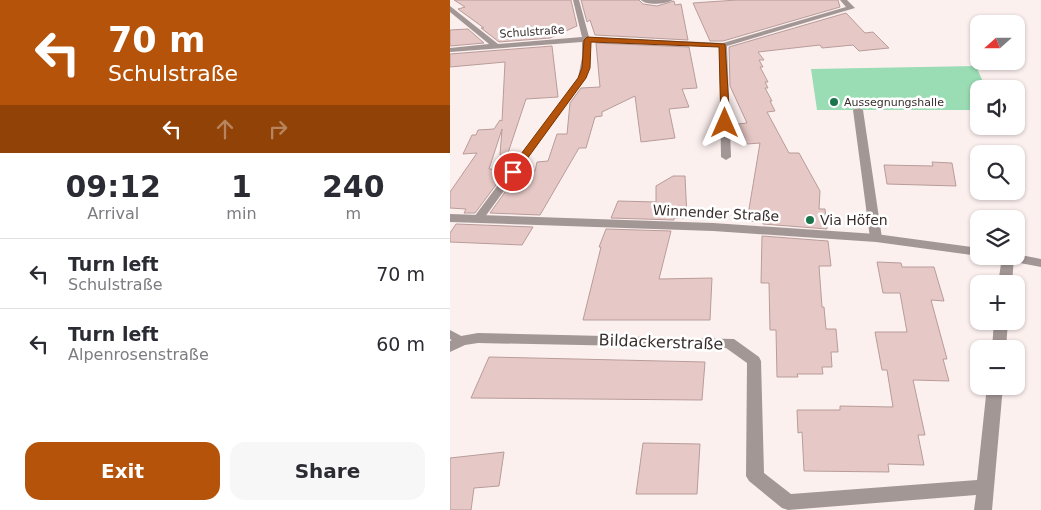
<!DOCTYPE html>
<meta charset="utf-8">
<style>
:root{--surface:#fff;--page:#f7f7f7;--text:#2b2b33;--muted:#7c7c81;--line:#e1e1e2;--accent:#b45309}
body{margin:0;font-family:"DejaVu Sans",sans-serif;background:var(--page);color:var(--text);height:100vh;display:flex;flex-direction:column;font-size:19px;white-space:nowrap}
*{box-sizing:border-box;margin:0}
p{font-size:16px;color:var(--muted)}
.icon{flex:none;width:28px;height:28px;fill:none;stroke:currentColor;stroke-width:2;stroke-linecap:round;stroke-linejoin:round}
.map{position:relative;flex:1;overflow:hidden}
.side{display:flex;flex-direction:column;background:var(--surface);width:450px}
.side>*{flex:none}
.top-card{background:#b45309;color:#fff;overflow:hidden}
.needle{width:32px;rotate:249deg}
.fabs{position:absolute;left:520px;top:15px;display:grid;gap:10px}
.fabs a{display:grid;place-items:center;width:55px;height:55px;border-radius:10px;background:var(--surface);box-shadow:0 1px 4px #0004;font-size:25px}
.pin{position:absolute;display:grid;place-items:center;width:42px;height:42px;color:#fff;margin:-21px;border:2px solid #fff;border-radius:50%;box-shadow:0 1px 5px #0007}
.me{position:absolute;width:55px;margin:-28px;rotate:0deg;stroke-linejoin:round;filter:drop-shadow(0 0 4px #0008)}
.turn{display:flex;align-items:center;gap:18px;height:105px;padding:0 25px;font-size:22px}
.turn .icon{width:65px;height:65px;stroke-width:2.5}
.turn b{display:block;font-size:35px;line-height:42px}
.lanes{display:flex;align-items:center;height:48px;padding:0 25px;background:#0003;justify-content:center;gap:25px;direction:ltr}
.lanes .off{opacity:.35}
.eta{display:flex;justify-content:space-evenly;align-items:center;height:85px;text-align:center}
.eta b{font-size:30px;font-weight:700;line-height:35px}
.primary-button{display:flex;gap:10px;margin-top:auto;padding:10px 25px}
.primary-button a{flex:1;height:58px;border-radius:15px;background:var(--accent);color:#fff;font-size:20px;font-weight:700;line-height:58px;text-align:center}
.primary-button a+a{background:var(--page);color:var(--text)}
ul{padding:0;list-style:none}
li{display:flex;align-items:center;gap:15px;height:70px;padding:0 25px;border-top:1px solid var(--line)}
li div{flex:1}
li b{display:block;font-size:19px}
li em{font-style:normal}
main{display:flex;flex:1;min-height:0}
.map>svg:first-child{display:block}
.green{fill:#9adcb4}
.building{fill:#e6c9c7;stroke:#b89c9a}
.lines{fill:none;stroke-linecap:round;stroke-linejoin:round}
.service{fill:#a39796;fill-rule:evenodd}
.minor{fill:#a39796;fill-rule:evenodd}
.tertiary{fill:#a39796;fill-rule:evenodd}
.route{fill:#b45309;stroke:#753606}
.poi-dot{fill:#1b754a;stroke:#fff;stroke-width:2}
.labels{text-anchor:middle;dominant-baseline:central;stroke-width:5;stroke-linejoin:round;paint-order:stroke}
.far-street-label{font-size:11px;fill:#392e2d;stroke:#fff}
.far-poi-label{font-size:11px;fill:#392e2d;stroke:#fff;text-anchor:start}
.street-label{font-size:14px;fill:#392e2d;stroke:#fff}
.poi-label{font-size:14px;fill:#392e2d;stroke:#fff;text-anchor:start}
.near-street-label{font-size:16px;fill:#392e2d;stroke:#fff}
</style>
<main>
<section class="side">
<div class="top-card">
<div class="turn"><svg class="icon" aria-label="left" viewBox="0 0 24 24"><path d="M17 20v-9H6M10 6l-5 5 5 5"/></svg><div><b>70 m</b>Schulstraße</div></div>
<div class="lanes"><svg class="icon" aria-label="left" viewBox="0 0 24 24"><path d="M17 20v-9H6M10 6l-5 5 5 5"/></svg><svg class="icon off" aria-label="ahead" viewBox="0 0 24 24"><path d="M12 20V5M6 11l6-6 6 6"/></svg><svg class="icon off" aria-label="right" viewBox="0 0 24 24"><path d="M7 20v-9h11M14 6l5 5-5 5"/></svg></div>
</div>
<div class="eta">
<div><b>09:12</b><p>Arrival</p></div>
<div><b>1</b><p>min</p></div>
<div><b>240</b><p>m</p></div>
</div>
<ul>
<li><svg class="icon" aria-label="left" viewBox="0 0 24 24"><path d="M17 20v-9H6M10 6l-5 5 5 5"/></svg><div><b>Turn left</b><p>Schulstraße</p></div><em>70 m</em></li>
<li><svg class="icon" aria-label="left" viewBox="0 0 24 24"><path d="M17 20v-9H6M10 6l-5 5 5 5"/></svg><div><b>Turn left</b><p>Alpenrosenstraße</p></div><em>60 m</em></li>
</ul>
<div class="primary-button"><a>Exit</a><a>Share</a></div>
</section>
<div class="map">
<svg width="591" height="510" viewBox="0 0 591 510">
<rect width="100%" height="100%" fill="#fcf0ef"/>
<path class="green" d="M526,66L534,84H524L529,93V110H367L361,69Z"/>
<path class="building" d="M4,0H121L127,26L100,38L49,42L31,28H34L8,9L15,7Z
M131,0H189L193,4L207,6L224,1L225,5L231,4L238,40L145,35L140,20L137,22Z
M287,0H388L390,7L273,41H260L243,3Z
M396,13L415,33L423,32L439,48L409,51L403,45L372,48L370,45L308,52L314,60H309L313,67H310L318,82H315L318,88H315L322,101H320L325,111L317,112L339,153H349L370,191L369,209H375L377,229L313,224V222L297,221L310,143L297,144L288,124L297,123L280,86L279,47Z
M18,29L34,43L0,46V30Z
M146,43L239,47L247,88L232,89L239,107L219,109L225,138L191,142L185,96L152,112V116L145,117L136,148H129L90,215L40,213L71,170L85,171L87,162L98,161L107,134H117L120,103L131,88L150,87Z
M102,46L108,97L76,99L57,156L50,155L52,129L39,169L57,170L25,213H14L16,209L0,208V192L27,153L13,154L22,135H26L28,130L44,129L50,120L52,121L55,62L0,67V54Z
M482,162L502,163L506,186L437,184L434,165L483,166Z
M223,176H235L237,218H224V220L161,218L168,201L206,202V186Z
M6,224L83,227L72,245L0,242V233Z
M156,229L221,231L209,279L262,278L260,320H133L151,247H149Z
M312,236L378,241L381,266H369L372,307H374L376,329H386L388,352H381L382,367H372L373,374H347L348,377H327L326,330H320L319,283H311Z
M427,262L451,263L452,267H484L494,301L481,300L497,359H493L499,381L463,380L475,435H468L474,465L438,464L439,472L354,471L352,432L348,433L347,410H390V406L443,407L437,370H432L425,332H457L450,293H433Z
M39,357L255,362L252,400L21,398Z
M193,443L250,444L247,494H186Z
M54,452L49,486L24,488L21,510H0V458Z"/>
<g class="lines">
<path class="service" d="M0,330L15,338L17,341L15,344H7L0,339Z"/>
<path class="minor" d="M123,0H129L139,37L273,43L396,7L390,0H397L405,8L277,46L281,157L276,160L271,157L269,47L140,41V58L136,78L32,221H24L22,219L24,217L128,78L132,58V42L0,52V48L39,44L0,12V6L48,44L132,37Z
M191,0H223C216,4 197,6 191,0Z
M408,107L413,110L432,238L426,242L420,238L403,110Z
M552,257H564L562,284H548Z
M544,321H558L556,349H542Z
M28,333L284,339L309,357L311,361L314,473L341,494L527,480L537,386H553L542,510H524L526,495L338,510L332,508L299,481L296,476L297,363L276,348L28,343L15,345L0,352V341L11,336Z"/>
<path class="tertiary" d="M0,214L263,223L426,234L529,248V256L426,242L263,231L0,222Z
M566,254L591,259V267L554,260L548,256H566Z"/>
</g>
<path class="route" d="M137,37L275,44L280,123L275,126L271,123L269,47L141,42L140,68L136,78L66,174H59V170L128,78L132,68L134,40Z"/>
<g class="poi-dot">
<circle cx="384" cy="102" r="5"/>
<circle cx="360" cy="220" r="5"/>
</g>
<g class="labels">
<g class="far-street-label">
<text transform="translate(82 32) rotate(-4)">Schulstraße</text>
</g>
<g class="far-poi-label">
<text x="394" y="102">Aussegnungshalle</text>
</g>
<g class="street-label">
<text transform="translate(266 213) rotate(3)">Winnender Straße</text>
</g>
<g class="poi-label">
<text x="370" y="220">Via Höfen</text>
</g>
<g class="near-street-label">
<text transform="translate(211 342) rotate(2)">Bildackerstraße</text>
</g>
</g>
</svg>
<div class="fabs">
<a><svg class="needle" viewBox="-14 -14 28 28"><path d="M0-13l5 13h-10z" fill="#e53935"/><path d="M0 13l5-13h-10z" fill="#7c7c81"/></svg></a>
<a><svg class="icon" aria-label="sound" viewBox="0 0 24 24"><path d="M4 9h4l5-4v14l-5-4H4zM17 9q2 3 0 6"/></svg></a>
<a><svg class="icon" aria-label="search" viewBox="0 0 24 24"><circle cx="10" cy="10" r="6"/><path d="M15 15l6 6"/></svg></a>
<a><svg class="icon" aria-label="layers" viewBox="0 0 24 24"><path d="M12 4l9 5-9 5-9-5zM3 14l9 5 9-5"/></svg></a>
<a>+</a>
<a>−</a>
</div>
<div class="pin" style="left:63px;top:172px;background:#d93025"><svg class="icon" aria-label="arrive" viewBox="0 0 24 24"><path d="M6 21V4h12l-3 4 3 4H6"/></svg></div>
<svg class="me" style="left:275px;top:123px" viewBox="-20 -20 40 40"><path d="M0-17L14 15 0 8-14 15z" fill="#b45309" stroke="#fff" stroke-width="4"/></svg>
</div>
</main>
